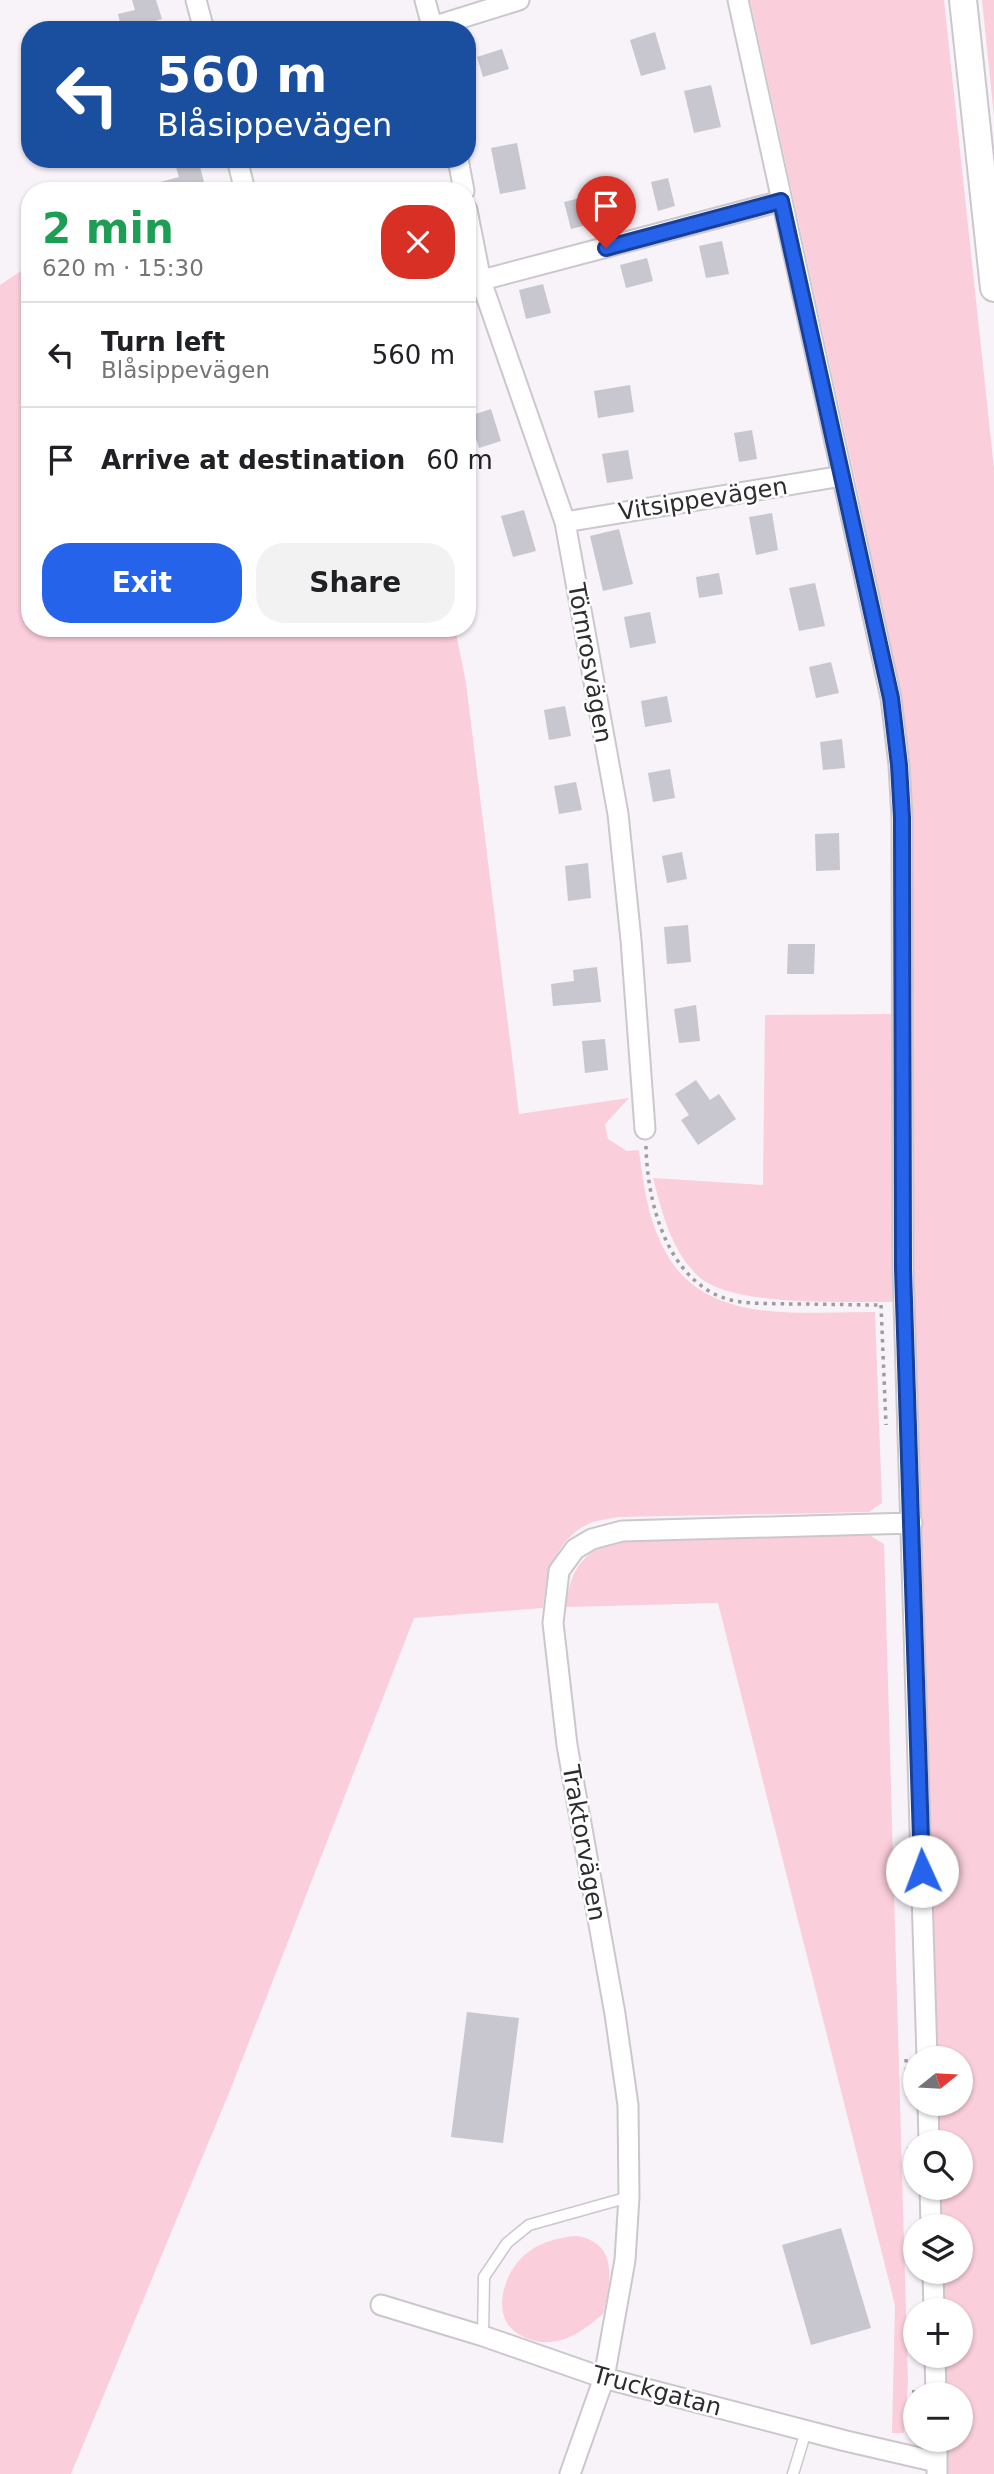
<!DOCTYPE html>
<meta charset="utf-8">
<style>
:root{--surface:#fff;--page:#f2f2f2;--text:#202124;--muted:#757577;--line:#e0e0e0;--accent:#2563eb}
body{margin:0;font-family:"DejaVu Sans",sans-serif;background:var(--page);color:var(--text);height:100vh;display:flex;flex-direction:column;font-size:26px;white-space:nowrap}
*{box-sizing:border-box;margin:0}
p{font-size:23px;color:var(--muted)}
.icon{flex:none;width:38px;height:38px;fill:none;stroke:currentColor;stroke-width:2;stroke-linecap:round;stroke-linejoin:round}
.map{position:relative;flex:1;overflow:hidden}
.drawer{position:absolute;left:21px;top:182px;width:455px;height:455px;display:flex;flex-direction:column;background:var(--surface);border-radius:28px;box-shadow:0 2px 5px #0004}
.drawer>*{flex:none}
.top-card{position:absolute;left:21px;top:21px;width:455px;height:147px;border-radius:28px;box-shadow:0 2px 5px #0004;background:#1a4fa0;color:#fff;overflow:hidden}
.needle{width:46px;rotate:72deg}
.fabs{position:absolute;left:903px;top:2046px;display:grid;gap:14px}
.fabs a{display:grid;place-items:center;width:70px;height:70px;border-radius:50%;background:var(--surface);box-shadow:0 2px 5px #0004;font-size:35px}
.pin{position:absolute;display:grid;place-items:center;width:60px;height:60px;color:#fff;margin:-72px -30px;border-radius:50% 50% 50% 0;rotate:-45deg;box-shadow:0 0 7px #0007}
.pin .icon{rotate:45deg}
.me{position:absolute;width:77px;margin:-38px;rotate:358deg;stroke-linejoin:round;filter:drop-shadow(0 0 5px #0008)}
.turn{display:flex;align-items:center;gap:24px;height:147px;padding:0 21px;font-size:32px}
.turn .icon{width:91px;height:91px;stroke-width:2.5}
.turn b{display:block;font-size:49px;line-height:60px}
.round{display:grid;place-items:center;flex:none;width:74px;height:74px;border-radius:28px;background:var(--page)}
.summary{display:flex;align-items:center;justify-content:space-between;height:119px;padding:0 21px}
h1{font-size:42px;font-weight:600;line-height:52px;color:#1e9e55}
.action{display:flex;gap:14px;margin-top:auto;padding:14px 21px}
.action a{flex:1;height:80px;border-radius:28px;background:var(--accent);color:#fff;font-size:28px;font-weight:600;line-height:80px;text-align:center}
.action a+a{background:var(--page);color:var(--text)}
ul{padding:0;list-style:none}
li{display:flex;align-items:center;gap:21px;height:105px;padding:0 21px;border-top:2px solid var(--line)}
li div{flex:1}
li b{display:block;font-size:26px}
li em{font-style:normal}
.map>svg:first-child{display:block}
.green{fill:#faceda}
.building{fill:#c8c6ce}
.lines{fill:none;stroke-linecap:round;stroke-linejoin:round}
.service-casing{stroke:#ccc7cd;stroke-width:13}
.minor-casing{stroke:#ccc7cd;stroke-width:23}
.secondary-casing{stroke:#ccc7cd;stroke-width:30}
.path{stroke:#9f9ba0;stroke-width:3.5;stroke-dasharray:3.5 5;stroke-linecap:butt}
.service{stroke:#fff;stroke-width:10}
.minor{stroke:#fff;stroke-width:19}
.secondary{stroke:#fff;stroke-width:26}
.route-casing{stroke:#184099;stroke-width:18}
.route{stroke:#2563eb;stroke-width:12}
.labels{text-anchor:middle;dominant-baseline:central;stroke-width:5;stroke-linejoin:round;paint-order:stroke}
.street-label{font-size:24px;fill:#2e2c2f;stroke:#fff}
</style>
<div class="map">
<svg width="994" height="2474" viewBox="0 0 994 2474">
<rect width="100%" height="100%" fill="#f8f2f9"/>
<path class="green" d="M750,0H944L994,469V2474H948V2440H961V2394H947L945,2356H961V2310H944L943,2272H961V2226H942L940,2188H961V2142H939L938,2104H961V2058H937L913,1273L909,776L900,706L860,501Z
M982,0H994V116Z
M30,265V628H455L466,683L519,1114L629,1098L605,1124L608,1139L627,1151L639,1150C643,1181 647,1214 661,1243C699,1328 798,1311 875,1312L882,1503L869,1512L618,1517C608,1519 595,1520 586,1525C554,1542 547,1575 543,1608L414,1618L231,2088L71,2474H0V285Z
M894,1014L895,1302C848,1301 730,1308 697,1275C671,1249 662,1213 653,1178L763,1185L765,1015Z
M869,1535L884,1544L908,2383L904,2433H892L895,2305L718,1603L566,1607C571,1565 584,1549 626,1540Z
M577,2236C619,2243 611,2283 603,2314C580,2334 556,2350 526,2338C517,2334 506,2326 504,2316C497,2295 510,2266 527,2253C540,2242 561,2237 577,2236Z"/>
<path class="building" d="M132,0H156L162,19L122,30L118,14L135,10Z
M655,32L666,69L641,76L630,40Z
M502,49L509,69L483,77L477,57Z
M711,85L721,127L694,133L684,91Z
M517,143L526,189L500,194L491,148Z
M192,159H198L205,186L188,191H146L145,186L179,177L175,164Z
M668,178L675,206L658,211L651,182Z
M603,192L610,219L571,229L564,202Z
M722,241L729,274L706,278L699,246Z
M647,258L653,281L626,288L620,265Z
M543,284L551,313L526,319L519,290Z
M630,385L634,412L598,418L594,391Z
M491,409L501,441L479,448L469,416Z
M752,430L757,459L739,462L734,433Z
M628,450L633,479L607,483L602,454Z
M524,510L536,551L513,557L501,516Z
M772,513L778,550L756,555L749,517Z
M619,529L633,584L603,591L590,536Z
M719,573L723,594L699,598L696,577Z
M815,583L825,626L799,631L789,588Z
M650,612L656,643L630,648L624,617Z
M831,662L839,693L816,698L809,667Z
M667,696L672,722L645,727L641,701Z
M565,706L571,736L549,740L544,710Z
M842,739L845,768L823,770L820,742Z
M670,769L675,798L653,802L648,773Z
M576,782L582,810L559,814L554,786Z
M839,833L840,870L816,871L815,834Z
M682,852L687,879L667,883L662,856Z
M588,863L591,898L568,901L565,866Z
M688,925L691,962L667,964L664,927Z
M788,944H815L814,974H787Z
M597,967L601,1002L553,1006L551,984L574,981L573,970Z
M696,1005L700,1041L679,1043L674,1009Z
M605,1039L608,1070L585,1073L582,1041Z
M696,1080L710,1100L719,1094L736,1119L698,1145L681,1120L689,1115L675,1094Z
M467,2012L519,2018L503,2143L451,2137Z
M841,2228L871,2328L811,2345L782,2245Z"/>
<g class="lines">
<defs>
<path id="service" d="M483,2336L484,2277L507,2243L529,2225L629,2197
M793,2474L806,2431"/>
<path id="minor" d="M196,0L204,30
M425,0L433,30
M738,0L891,698L899,765L902,818L903,1269L927,2058
M432,27L519,0
M237,159L245,191
M458,159L464,191
M467,210L481,281L565,522L618,814L631,940L645,1129
M467,284L781,201
M565,522L842,476
M928,2104L929,2142
M930,2188L931,2226
M933,2272L934,2310
M381,2305L483,2336L604,2378L846,2441L937,2462
M935,2356L936,2394
M937,2440V2473
M570,2474L604,2378L625,2260L629,2197L628,2105L615,2014L567,1745L553,1623L559,1571L575,1549L592,1539L622,1531L912,1523"/>
<path id="secondary" d="M963,0L994,288"/>
</defs>
<use href="#service" class="service-casing"/>
<use href="#minor" class="minor-casing"/>
<use href="#secondary" class="secondary-casing"/>
<path class="path" d="M646,1146C647,1200 665,1274 721,1297C741,1305 768,1303 790,1304C821,1304 851,1305 882,1305
M881,1305L886,1425
M906,2059L908,2100
M909,2147L910,2184
M912,2231V2268
M913,2311L914,2356
M911,2436L914,2388"/>
<use href="#service" class="service"/>
<use href="#minor" class="minor"/>
<use href="#secondary" class="secondary"/>
</g>
<g class="lines">
<defs>
<path id="route" d="M606,248L781,201L891,698L899,765L902,818L903,1269L922,1871"/>
</defs>
<use href="#route" class="route-casing"/>
<use href="#route" class="route"/>
</g>
<g class="labels">
<g class="street-label">
<text transform="translate(703 499) rotate(-9)">Vitsippevägen</text>
<text transform="translate(590 663) rotate(80)">Törnrosvägen</text>
<text transform="translate(584 1843) rotate(80)">Traktorvägen</text>
<text transform="translate(657 2391) rotate(15)">Truckgatan</text>
</g>
</g>
</svg>
<div class="fabs">
<a><svg class="needle" viewBox="-14 -14 28 28"><path d="M0-13l5 13h-10z" fill="#e53935"/><path d="M0 13l5-13h-10z" fill="#757577"/></svg></a>
<a><svg class="icon" aria-label="search" viewBox="0 0 24 24"><circle cx="10" cy="10" r="6"/><path d="M15 15l6 6"/></svg></a>
<a><svg class="icon" aria-label="layers" viewBox="0 0 24 24"><path d="M12 4l9 5-9 5-9-5zM3 14l9 5 9-5"/></svg></a>
<a>+</a>
<a>−</a>
</div>
<div class="pin" style="left:606px;top:248px;background:#d93025"><svg class="icon" aria-label="arrive" viewBox="0 0 24 24"><path d="M6 21V4h12l-3 4 3 4H6"/></svg></div>
<svg class="me" style="left:922px;top:1871px" viewBox="-20 -20 40 40"><circle r="19" fill="#fff"/><path d="M0-13L10 11 0 6-10 11z" fill="#2563eb"/></svg>
<div class="top-card">
<div class="turn"><svg class="icon" aria-label="left" viewBox="0 0 24 24"><path d="M17 20v-9H6M10 6l-5 5 5 5"/></svg><div><b>560 m</b>Blåsippevägen</div></div>
</div>
<section class="drawer">
<div class="summary"><div><h1>2 min</h1><p>620 m · 15:30</p></div><a class="round" style="background:#d93025;color:#fff"><svg class="icon" aria-label="close" viewBox="0 0 24 24"><path d="M6 6l12 12M18 6L6 18"/></svg></a></div>
<ul>
<li><svg class="icon" aria-label="left" viewBox="0 0 24 24"><path d="M17 20v-9H6M10 6l-5 5 5 5"/></svg><div><b>Turn left</b><p>Blåsippevägen</p></div><em>560 m</em></li>
<li><svg class="icon" aria-label="arrive" viewBox="0 0 24 24"><path d="M6 21V4h12l-3 4 3 4H6"/></svg><div><b>Arrive at destination</b></div><em>60 m</em></li>
</ul>
<div class="action"><a>Exit</a><a>Share</a></div>
</section>
</div>
